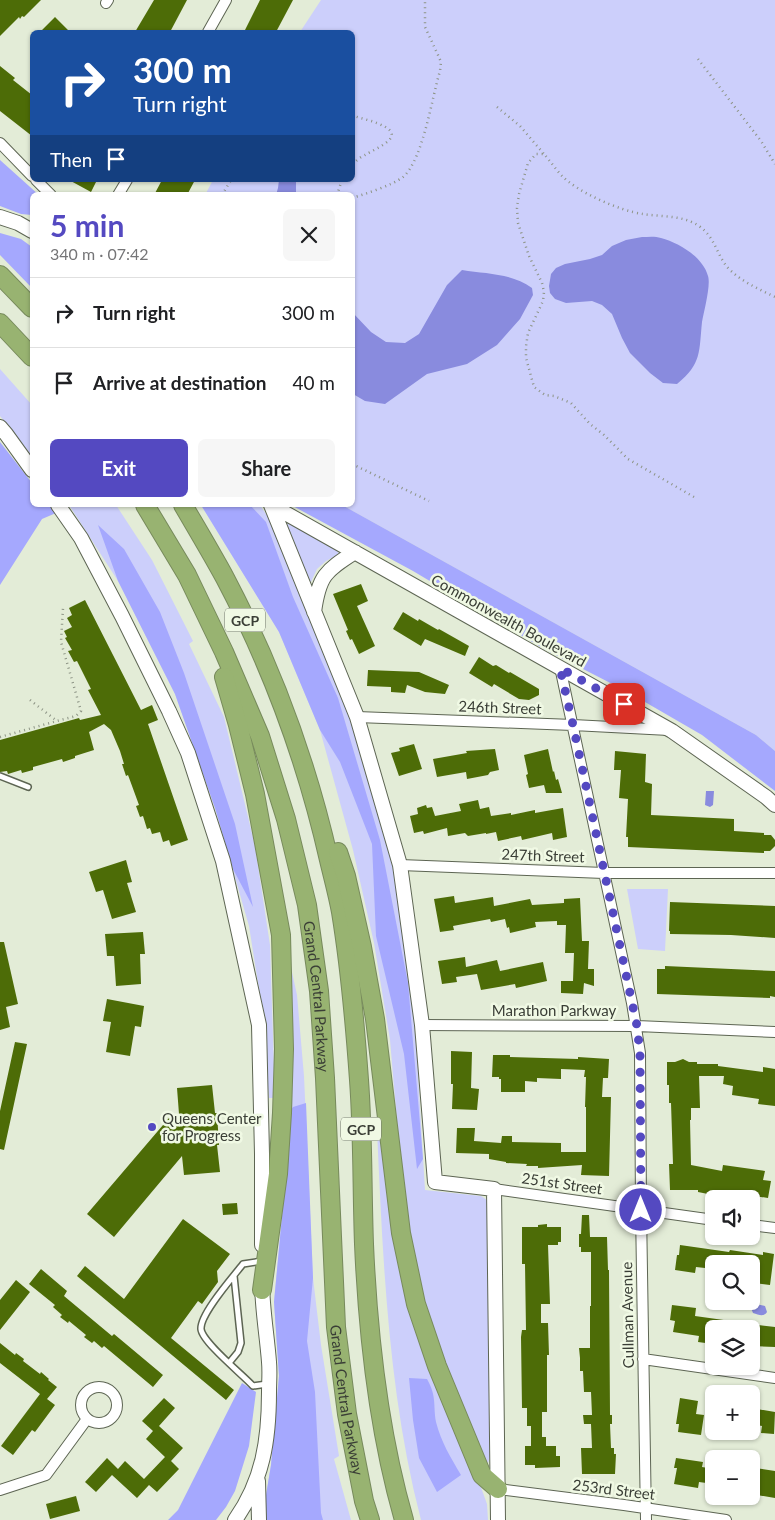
<!DOCTYPE html>
<meta charset="utf-8">
<style>
:root{--surface:#fff;--page:#f6f6f6;--text:#202124;--muted:#757577;--line:#e0e0e0;--accent:#5449c1}
body{margin:0;font-family:Lato,sans-serif;background:var(--page);color:var(--text);height:100vh;display:flex;flex-direction:column;font-size:19px;white-space:nowrap}
*{box-sizing:border-box;margin:0}
p{font-size:16px;color:var(--muted)}
.icon{flex:none;width:28px;height:28px;fill:none;stroke:currentColor;stroke-width:2;stroke-linecap:round;stroke-linejoin:round}
.map{position:relative;flex:1;overflow:hidden}
.sheet{position:absolute;left:30px;top:192px;width:325px;height:315px;display:flex;flex-direction:column;background:var(--surface);border-radius:8px;box-shadow:0 1px 4px #0004}
.sheet>*{flex:none}
.guide{position:absolute;left:30px;top:30px;width:325px;height:152px;border-radius:8px;box-shadow:0 1px 4px #0004;background:#1a4fa0;color:#fff;overflow:hidden}
.controls{position:absolute;left:705px;top:1190px;display:grid;gap:10px}
.controls a{display:grid;place-items:center;width:55px;height:55px;border-radius:8px;background:var(--surface);box-shadow:0 1px 4px #0004;font-size:25px}
.pin{position:absolute;display:grid;place-items:center;width:42px;height:42px;color:#fff;margin:-21px;border-radius:10px;box-shadow:0 2px 8px #0006}
.me{position:absolute;width:55px;margin:-28px;rotate:0deg;stroke-linejoin:round;filter:drop-shadow(0 0 4px #0008)}
.turn{display:flex;align-items:center;gap:18px;height:105px;padding:0 20px;font-size:22px}
.turn .icon{width:65px;height:65px;stroke-width:2.5}
.turn b{display:block;font-size:35px;line-height:42px}
.then{display:flex;align-items:center;height:48px;padding:0 20px;background:#0003;gap:10px;font-size:19px}
.round{display:grid;place-items:center;flex:none;width:52px;height:52px;border-radius:8px;background:var(--page)}
.overview{display:flex;align-items:center;justify-content:space-between;height:85px;padding:0 20px}
h1{font-size:30px;font-weight:700;line-height:38px;color:var(--accent)}
.button{display:flex;gap:10px;margin-top:auto;padding:10px 20px}
.button a{flex:1;height:58px;border-radius:8px;background:var(--accent);color:#fff;font-size:20px;font-weight:700;line-height:58px;text-align:center}
.button a+a{background:var(--page);color:var(--text)}
ul{padding:0;list-style:none}
li{display:flex;align-items:center;gap:15px;height:70px;padding:0 20px;border-top:1px solid var(--line)}
li div{flex:1}
li b{display:block;font-size:19px}
li em{font-style:normal}
.map>svg:first-child{display:block}
.green{fill:#cccffb}
.forest{fill:#a5a8fe}
.water{fill:#898bde}
.building{fill:#4d6c07}
.lines{fill:none;stroke-linecap:round;stroke-linejoin:round}
.lane-casing{stroke:#5d6553;stroke-width:8}
.street-casing{stroke:#5d6553;stroke-width:12}
.secondary-casing{stroke:#5d6553;stroke-width:16}
.highway-casing{stroke:#778a5c;stroke-width:20}
.path{stroke:#8d9485;stroke-width:2.5;stroke-dasharray:1 4;stroke-linecap:butt}
.lane{stroke:#fff;stroke-width:5}
.street{stroke:#fff;stroke-width:10}
.secondary{stroke:#fff;stroke-width:14}
.highway{stroke:#98b371;stroke-width:18}
.route{stroke:#5449c1;stroke-width:9;stroke-dasharray:0 16.2}
.poi-dot{fill:#5449c1;stroke:#f0f9e4;stroke-width:2}
.labels{text-anchor:middle;dominant-baseline:central;stroke-width:5;stroke-linejoin:round;paint-order:stroke}
.shield{fill:#f0f9e4;stroke:#71766a;stroke-width:1}
.shield-label{font-size:14px;font-weight:bold;fill:#3a3e36}
.street-label{font-size:15px;fill:#3a3e36;stroke:#f0f9e4}
.poi-label{font-size:15px;fill:#3a3e36;stroke:#f0f9e4;text-anchor:start}
</style>
<div class="map">
<svg width="775" height="1520" viewBox="0 0 775 1520">
<rect width="100%" height="100%" fill="#e3ecd7"/>
<path class="green" d="M321,0H775V751L756,735L342,505H352V195H205L213,180H352V32H300Z
M0,369L32,405V456L0,416Z
M69,505H116L152,560L193,641L189,644L224,717L255,846L270,945L275,1098H269L261,1002L249,926L215,808L175,694L118,581Z
M201,505H260L270,520L353,722L375,799L392,865L401,905L411,989L417,1058L425,1190L481,1196L487,1200L489,1207L490,1457L488,1463L484,1461L442,1358L423,1301L403,1191L390,1040L374,943L353,850L320,730L279,632Z
M290,522L337,550L339,554L326,561L317,569L310,584L308,585L287,528V524Z
M627,889H668L665,951L638,949Z
M285,940L297,995L304,1076L313,1278L321,1345L339,1456L334,1459L351,1520H265L263,1513L271,1465L279,1376L274,1302L285,1184Z
M382,1129L404,1273L487,1504L488,1520H421C388,1393 383,1261 377,1130Z"/>
<path class="forest" d="M0,160L39,195H32V215L21,214L0,206Z
M0,233L21,239L32,247V288L0,255Z
M0,442L32,483V505H50L56,513L42,519L0,585Z
M201,505H250L266,522L293,597L338,698L380,840L408,983L423,1159L417,1169L404,1054L376,936L372,844L340,762L320,730L279,632Z
M291,505H342L756,735L775,751V791L702,735L626,691L544,649L413,571Z
M98,525L124,549L160,612L184,673L235,824L253,907L233,869L215,808L175,694L118,581Z
M306,1103L313,1278L307,1341L315,1392L321,1513L323,1520H265L263,1513L271,1465L279,1376L274,1302L285,1184L286,1117L293,1107Z
M409,1378L427,1379C437,1397 433,1404 436,1422C441,1442 451,1458 461,1475L437,1492L419,1458L413,1420Z
M242,1383L256,1392L249,1446L235,1491L226,1507L216,1520H168L178,1510Z"/>
<path class="water" d="M279,180H296V195H276L278,188Z
M642,237C648,237 655,236 661,238C679,243 703,257 708,276C711,285 704,311 702,322C699,351 702,364 677,384L663,383L650,373L630,353L622,338L612,314L602,305L592,301L566,303L555,299L550,293L549,286L551,274L556,268L565,264L590,259L602,255L612,246L626,240Z
M462,270C486,274 511,273 532,288L533,295L520,319L497,345L467,364L427,374L385,404L365,401L353,394V313L371,332L386,342L405,343L419,334L447,285Z
M706,791H714L713,805L710,807L705,805Z
M756,1304L765,1306L767,1312C764,1317 759,1315 753,1313L751,1308Z"/>
<path class="building" d="M0,0H41L24,17L22,16L20,19L19,17L0,36Z
M154,0H187L170,32H135Z
M260,0H293L276,32H244Z
M55,17L70,32H40Z
M0,66L15,78L13,80L32,95V136L0,111Z
M69,180H97L91,192Z
M162,180H195L187,195H154Z
M361,584L368,601L357,606L375,646L359,654L352,639L350,640L346,631L348,630L333,594Z
M85,600L141,710L152,705L158,720L148,724L188,840L171,846L169,840L163,842L160,832L152,834L150,828L147,829L143,816L140,817L136,806L139,805L128,775L126,776L122,764H124L120,751L111,730L104,724L89,732L94,750L75,756V758L63,762L62,759L33,767V770L22,773L21,770L8,774L7,771L0,772V740L79,718L80,720L101,715L88,690L91,689L77,661L74,662L68,651L72,650L65,638L67,637L64,631L72,627L67,618L72,615L69,608Z
M403,612L418,621L419,619L438,630L439,629L469,646L465,656L425,639L421,646L393,629Z
M479,657L493,666L496,665L509,673L510,672L539,689V695L529,700L519,699L494,684L492,687L469,673Z
M368,670L419,672L449,685L445,694L425,692L407,685L405,693L391,692V687L367,686Z
M414,744L422,769L399,776L391,753L400,751L399,748Z
M495,749L499,770L490,772L488,775L467,779L466,772L437,777L433,759L467,753L466,751Z
M548,749L553,772L554,771L556,780L558,779L562,793H546L544,785L529,788L526,775L528,774L524,755Z
M615,751L646,754L645,782L652,784L651,815L734,819V831L764,833V835H771L775,840V846L770,851H764V853L628,847V837H626L628,799L619,798L621,770H614Z
M478,800L480,809L489,807L491,816L511,813V815L535,810V813L563,808L567,837L553,840L552,833L522,840L521,836L498,841L496,832L486,834V833L468,836L465,833L448,836L447,828L424,834L423,831L414,833L410,816L418,814L417,808L426,805L427,808L432,807L435,816L461,811L459,804Z
M126,860L132,882L127,883L136,912L112,919L103,890L96,892L89,872Z
M454,896L455,903L493,897L494,906L530,899L532,905L564,903V899L580,898L582,941H589L588,969H594V986L584,983L583,994L561,993V981H573L574,953H565L566,925H557V921L535,922L536,927L510,933L509,927L507,928L505,919L491,922L490,919L453,926L454,930L440,932L434,899Z
M670,902L775,906V938L731,935L670,934V931H669Z
M143,932L145,954H140L141,984L116,986L114,956H107L105,934Z
M0,942H4L18,1004L6,1007L10,1027L0,1030Z
M465,957L466,967L497,960L500,971L543,962L547,981L516,988L515,984L481,990L477,974L456,977L457,982L442,984L438,961Z
M665,966L775,971V997L770,996V998L657,994V969H665Z
M107,999L144,1006L141,1027L135,1026L130,1056L106,1052L111,1022L103,1021Z
M15,1042L27,1044L4,1150L0,1149V1111Z
M451,1051L472,1052L471,1088L479,1089L477,1110L452,1109L453,1084H451Z
M493,1055H510V1057L578,1059V1057L609,1059L608,1078H603L602,1097H611L609,1176L581,1175L582,1165L538,1168V1166H526L527,1164L506,1163V1162L489,1159V1154L456,1153L457,1128H475L474,1141L501,1143L502,1136H512V1142L561,1143V1152H586V1107H585L586,1077H584L585,1070L561,1069V1079L537,1078V1082L525,1081V1092H501V1079H499V1077H492Z
M683,1059L689,1062H697V1064H718V1066L763,1072V1067L775,1069V1106L758,1104L759,1099L732,1095L733,1086L723,1084L724,1076H699L700,1108H691V1120H690L691,1165L722,1171L723,1165L765,1171L763,1180L771,1181L768,1198L714,1190L713,1195L698,1192V1190H670L669,1164H673L671,1103H669V1085H667V1062H675Z
M212,1085L215,1113H217L219,1145H217L220,1172L184,1175L182,1156L114,1237L87,1214L169,1118L180,1127L177,1088Z
M237,1203L238,1214L223,1215L222,1204Z
M582,1215H589L590,1237H607L608,1270H609L610,1415H612V1424H610L611,1448H614V1454H616L615,1474H582L581,1448H592L591,1424H584L583,1415H592L591,1392H584L583,1371H580V1358L579,1348H590V1306H591V1252H581V1247H579V1234H581Z
M183,1219L230,1254L217,1271L218,1282L202,1304L198,1301L171,1338L234,1390L226,1400L77,1276L85,1266L124,1299Z
M547,1224V1227H561V1242H558V1245H548L550,1304H541V1323H548L549,1355H547V1412H542V1437H546V1446H556V1456H560V1467L535,1468V1465H525V1446H531V1426H527V1408H522L521,1337L522,1330H526L525,1264H522V1227H538V1225Z
M680,1245L729,1252L730,1250L763,1255V1252L774,1254L770,1285L754,1283L755,1274L751,1273V1264H714V1269L696,1267L695,1273L675,1270L677,1255H679Z
M41,1269L67,1291L64,1296L112,1336L114,1334L163,1375L153,1387L104,1346L102,1348L94,1341L92,1343L84,1337L86,1335L69,1321L68,1323L60,1317L62,1315L53,1307L55,1305L29,1284Z
M16,1280L30,1292L0,1330V1300Z
M672,1305L696,1308L695,1316L745,1323V1329H714L713,1344L698,1342L699,1336L673,1332L675,1321L670,1320Z
M751,1324L775,1327V1347L751,1346Z
M0,1343L15,1355L16,1353L24,1359L23,1361L40,1374L41,1372L49,1379L48,1380L57,1387L47,1399L55,1405L35,1432L32,1430L13,1455L1,1446L40,1394L0,1363Z
M164,1398L175,1408L159,1426L183,1448L171,1461L179,1469L157,1492L149,1485L137,1498L112,1475L96,1492L85,1482L107,1458L118,1469L125,1461L144,1479L165,1457L146,1439L153,1431L142,1421Z
M680,1398L698,1401L696,1414L704,1415L701,1435L678,1432L679,1424H676Z
M751,1408L775,1412L774,1434L761,1433L762,1426L751,1424Z
M676,1458L703,1462L702,1467L714,1469V1484L699,1482L698,1488L674,1484L677,1468H674Z
M755,1468L775,1471V1498L757,1495V1490L751,1489V1474L754,1475Z
M76,1496L80,1511L50,1519L46,1504Z"/>
<g class="lines">
<defs>
<path id="lane" d="M0,776L28,787
M262,1261L243,1264C233,1277 200,1314 201,1329C202,1342 243,1375 253,1386L267,1384
M229,1363L238,1352L241,1343L234,1276"/>
<path id="street" d="M106,3L108,0
M208,32L226,0
M0,143L32,176
M36,180L51,195
M118,195L127,180
M560,667L632,1003L640,1053L641,1210L646,1520
M357,717L573,725L669,730
M400,865L604,873H775
M422,1025L637,1026L775,1032
M494,1189L714,1220
M751,1225L775,1228
M643,1359L775,1378
M81 1405a18 18 0 1 1 36 0a18 18 0 1 1-36 0Z
M498,1489L624,1505L726,1520
M0,1490L46,1475L87,1419"/>
<path id="secondary" d="M0,217L18,223L32,231
M0,427L6,434L32,470
M58,505L81,538L122,616L169,711L188,753L223,861L259,1025L262,1154V1245
M271,505L357,717L400,865L422,1025L435,1182L494,1189L498,1520
M271,505L672,731L766,797L775,805
M314,612C319,576 325,571 355,552
M258,1481L259,1520
M235,1520C263,1480 269,1440 269,1392C269,1382 270,1372 269,1362C267,1335 262,1308 262,1281"/>
<g id="highway">
<path d="M0,275L32,308"/>
<path d="M0,323L32,357"/>
<path id="s1" d="M145,505L187,575L224,652L260,736L286,819L307,905L319,991L325,1078L336,1327L347,1414L364,1501L370,1520"/>
<path d="M183,505C197,529 212,554 225,578C272,667 307,763 329,860C333,877 338,895 341,912C350,967 355,1024 359,1080C363,1134 362,1189 364,1244C368,1337 378,1430 404,1520"/>
<path d="M224,677L238,725L255,794L281,935L284,1049L282,1113L278,1174L262,1290"/>
<path d="M338,852L346,876L362,947L375,1019L401,1233L416,1304L437,1366L482,1475L498,1489"/>
</g>
</defs>
<use href="#lane" class="lane-casing"/>
<use href="#street" class="street-casing"/>
<use href="#secondary" class="secondary-casing"/>
<use href="#highway" class="highway-casing"/>
<path class="path" d="M698,59L761,141L775,164
M497,107L520,126L544,154
M352,115C361,119 371,120 379,124C410,136 376,148 365,155C360,157 356,161 352,165
M222,195L231,180
M340,195L338,192L342,180
M352,198C365,194 393,185 403,177C423,160 432,97 440,71L441,62L438,55L425,27V0
M352,464L429,501
M694,497L628,459L604,435L590,424L571,403L554,396L545,395L534,387L526,358V346L528,333L543,301L544,292L542,283L529,256L518,223L517,208L519,194L528,163L536,154H544C550,161 555,168 561,175C577,192 620,211 643,214C662,217 683,215 699,226C716,238 716,255 729,269C742,282 759,289 775,297
M30,700L57,721L76,716L81,711L61,642L63,608
M0,737L57,721"/>
<use href="#lane" class="lane"/>
<use href="#street" class="street"/>
<use href="#secondary" class="secondary"/>
<use href="#highway" class="highway"/>
</g>
<g class="lines">
<path class="route" d="M624,704L560,668L573,725L637,1026L640,1053L641,1210"/>
</g>
<circle class="poi-dot" cx="152" cy="1127" r="5"/>
<g class="labels">
<g class="shield">
<rect x="225" y="608.5" width="40" height="23" rx="4"/>
<rect x="341" y="1117.5" width="40" height="23" rx="4"/>
</g>
<g class="shield-label">
<text x="245" y="620">GCP</text>
<text x="361" y="1129">GCP</text>
</g>
<g class="street-label">
<text transform="translate(509 620) rotate(29)">Commonwealth Boulevard</text>
<text transform="translate(500 707) rotate(2)">246th Street</text>
<text transform="translate(543 855) rotate(2)">247th Street</text>
<text stroke="none"><textPath href="#s1" startOffset="526">Grand Central Parkway</textPath></text>
<text x="554" y="1010">Marathon Parkway</text>
<text transform="translate(562 1183) rotate(8)">251st Street</text>
<text transform="translate(627 1315) rotate(-91)">Cullman Avenue</text>
<text stroke="none"><textPath href="#s1" startOffset="931">Grand Central Parkway</textPath></text>
<text transform="translate(614 1489) rotate(7)">253rd Street</text>
</g>
<g class="poi-label">
<text x="162" y="1118">Queens Center<tspan x="162" dy="17">for Progress</tspan></text>
</g>
</g>
</svg>
<div class="controls">
<a><svg class="icon" aria-label="sound" viewBox="0 0 24 24"><path d="M4 9h4l5-4v14l-5-4H4zM17 9q2 3 0 6"/></svg></a>
<a><svg class="icon" aria-label="search" viewBox="0 0 24 24"><circle cx="10" cy="10" r="6"/><path d="M15 15l6 6"/></svg></a>
<a><svg class="icon" aria-label="layers" viewBox="0 0 24 24"><path d="M12 4l9 5-9 5-9-5zM3 14l9 5 9-5"/></svg></a>
<a>+</a>
<a>−</a>
</div>
<div class="pin" style="left:624px;top:704px;background:#d93025"><svg class="icon" aria-label="arrive" viewBox="0 0 24 24"><path d="M6 21V4h12l-3 4 3 4H6"/></svg></div>
<svg class="me" style="left:641px;top:1210px" viewBox="-20 -20 40 40"><circle r="17" fill="#5449c1" stroke="#fff" stroke-width="3"/><path d="M0-11L8 9 0 5-8 9z" fill="#fff"/></svg>
<div class="guide">
<div class="turn"><svg class="icon" aria-label="right" viewBox="0 0 24 24"><path d="M7 20v-9h11M14 6l5 5-5 5"/></svg><div><b>300 m</b>Turn right</div></div>
<div class="then">Then<svg class="icon" aria-label="arrive" viewBox="0 0 24 24"><path d="M6 21V4h12l-3 4 3 4H6"/></svg></div>
</div>
<section class="sheet">
<div class="overview"><div><h1>5 min</h1><p>340 m · 07:42</p></div><a class="round"><svg class="icon" aria-label="close" viewBox="0 0 24 24"><path d="M6 6l12 12M18 6L6 18"/></svg></a></div>
<ul>
<li><svg class="icon" aria-label="right" viewBox="0 0 24 24"><path d="M7 20v-9h11M14 6l5 5-5 5"/></svg><div><b>Turn right</b></div><em>300 m</em></li>
<li><svg class="icon" aria-label="arrive" viewBox="0 0 24 24"><path d="M6 21V4h12l-3 4 3 4H6"/></svg><div><b>Arrive at destination</b></div><em>40 m</em></li>
</ul>
<div class="button"><a>Exit</a><a>Share</a></div>
</section>
</div>
